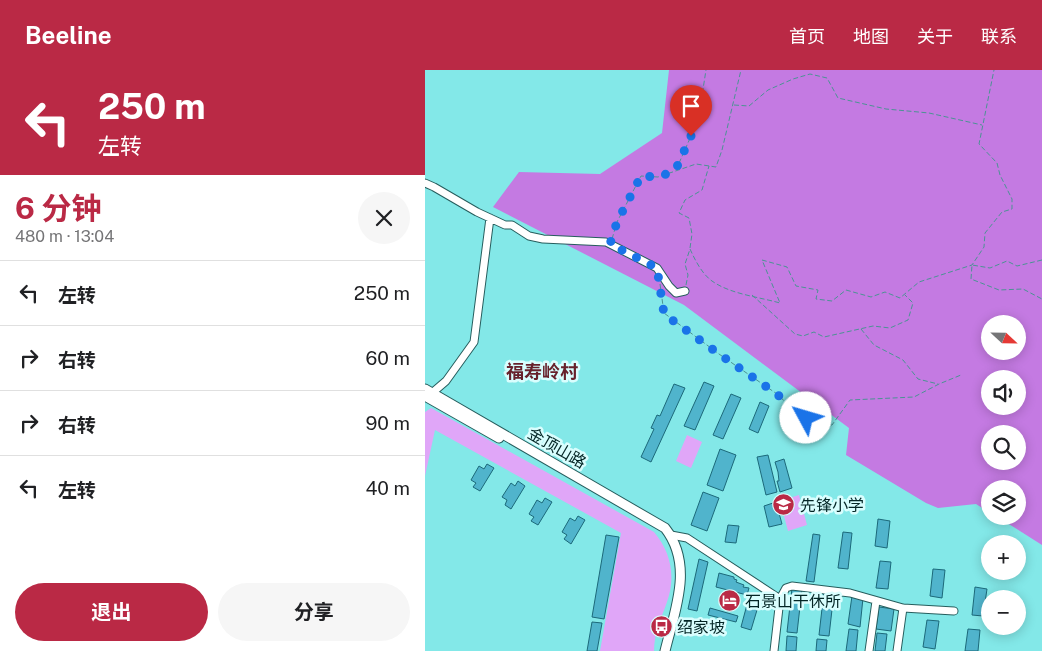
<!DOCTYPE html>
<html lang="zh">
<meta charset="utf-8">
<style>
:root{--surface:#fff;--page:#f6f6f6;--text:#202124;--muted:#757577;--line:#e0e0e0;--accent:#ba2945}
body{margin:0;font-family:"Public Sans","Noto Sans SC",sans-serif;background:var(--page);color:var(--text);height:100vh;display:flex;flex-direction:column;font-size:19px;white-space:nowrap}
*{box-sizing:border-box;margin:0}
p{font-size:16px;color:var(--muted)}
.icon{flex:none;width:28px;height:28px;fill:none;stroke:currentColor;stroke-width:2;stroke-linecap:round;stroke-linejoin:round}
.map{position:relative;flex:1;overflow:hidden}
.drawer{display:flex;flex-direction:column;background:var(--surface);width:425px}
.drawer>*{flex:none}
.banner{background:#ba2945;color:#fff;overflow:hidden}
.needle{width:32px;rotate:112deg}
.controls{position:absolute;left:556px;top:245px;display:grid;gap:10px}
.controls a{display:grid;place-items:center;width:45px;height:45px;border-radius:50%;background:var(--surface);box-shadow:0 2px 12px #0003;font-size:25px}
.pin{position:absolute;display:grid;place-items:center;width:42px;height:42px;color:#fff;margin:-51px -21px;border-radius:50% 50% 50% 0;rotate:-45deg;box-shadow:0 0 5px #0007}
.pin .icon{rotate:45deg}
.me{position:absolute;width:55px;margin:-28px;rotate:309deg;stroke-linejoin:round;filter:drop-shadow(0 0 4px #0008)}
.turn{display:flex;align-items:center;gap:18px;height:105px;padding:0 15px;font-size:22px}
.turn .icon{width:65px;height:65px;stroke-width:2.5}
.turn b{display:block;font-size:35px;line-height:42px}
.round{display:grid;place-items:center;flex:none;width:52px;height:52px;border-radius:26px;background:var(--page)}
.summary{display:flex;align-items:center;justify-content:space-between;height:85px;padding:0 15px}
h1{font-size:30px;font-weight:700;line-height:38px;color:var(--accent)}
.button{display:flex;gap:10px;margin-top:auto;padding:10px 15px}
.button a{flex:1;height:58px;border-radius:30px;background:var(--accent);color:#fff;font-size:20px;font-weight:700;line-height:58px;text-align:center}
.button a+a{background:var(--page);color:var(--text)}
ul{padding:0;list-style:none}
li{display:flex;align-items:center;gap:15px;height:65px;padding:0 15px;border-top:1px solid var(--line)}
li div{flex:1}
li b{display:block;font-size:19px}
li em{font-style:normal}
header{display:flex;align-items:center;gap:30px;box-sizing:border-box;height:70px;padding:0 25px;background:var(--accent);color:#fff}
header strong{font-size:24px}
nav{display:flex;gap:28px;margin-inline-start:auto;font-size:18px}
main{display:flex;flex:1;min-height:0}
.map>svg:first-child{display:block}
.green{fill:#e0a6f8}
.forest{fill:#c47ae2;fill-rule:evenodd}
.building{fill:#50b4cc;stroke:#1c697a}
.lines{fill:none;stroke-linecap:round;stroke-linejoin:round}
.minor-casing{stroke:#265d5d;stroke-width:9}
.tertiary-casing{stroke:#265d5d;stroke-width:11}
.path{stroke:#4b9393;stroke-width:1;stroke-dasharray:5 2.5;stroke-linecap:butt}
.minor{stroke:#fff;stroke-width:7}
.tertiary{stroke:#fff;stroke-width:9}
.route{stroke:#1a73e8;stroke-width:9;stroke-dasharray:0 16.2}
.labels{text-anchor:middle;dominant-baseline:central;stroke-width:5;stroke-linejoin:round;paint-order:stroke}
.street-label{font-size:16px;fill:#032525;stroke:#d9fefe}
.poi-label{font-size:16px;fill:#032525;stroke:#d9fefe;text-anchor:start}
.neighbourhood-label{font-size:18px;font-weight:bold;fill:#67212b;stroke:#d9fefe}
</style>
<header>
<strong>Beeline</strong>
<nav><a>首页</a><a>地图</a><a>关于</a><a>联系</a></nav>
</header>
<main>
<section class="drawer">
<div class="banner">
<div class="turn"><svg class="icon" aria-label="left" viewBox="0 0 24 24"><path d="M17 20v-9H6M10 6l-5 5 5 5"/></svg><div><b>250 m</b>左转</div></div>
</div>
<div class="summary"><div><h1>6 分钟</h1><p>480 m · 13:04</p></div><a class="round"><svg class="icon" aria-label="close" viewBox="0 0 24 24"><path d="M6 6l12 12M18 6L6 18"/></svg></a></div>
<ul>
<li><svg class="icon" aria-label="left" viewBox="0 0 24 24"><path d="M17 20v-9H6M10 6l-5 5 5 5"/></svg><div><b>左转</b></div><em>250 m</em></li>
<li><svg class="icon" aria-label="right" viewBox="0 0 24 24"><path d="M7 20v-9h11M14 6l5 5-5 5"/></svg><div><b>右转</b></div><em>60 m</em></li>
<li><svg class="icon" aria-label="right" viewBox="0 0 24 24"><path d="M7 20v-9h11M14 6l5 5-5 5"/></svg><div><b>右转</b></div><em>90 m</em></li>
<li><svg class="icon" aria-label="left" viewBox="0 0 24 24"><path d="M17 20v-9H6M10 6l-5 5 5 5"/></svg><div><b>左转</b></div><em>40 m</em></li>
</ul>
<div class="button"><a>退出</a><a>分享</a></div>
</section>
<div class="map">
<svg width="617" height="581" viewBox="0 0 617 581">
<rect width="100%" height="100%" fill="#83e8e8"/>
<path class="green" d="M6,338L229,462C246,482 251,507 242,532C236,549 229,563 229,581H175L196,463L10,360L0,406V342Z
M262,365L277,372L266,398L251,391Z
M374,425L382,455L363,461L355,431Z"/>
<path class="forest" d="M244,0H617V475L571,446H592V419H565V443L551,434L513,438L501,433L421,385L424,358L259,235L68,137L94,102L175,104L237,63ZM565,254H592V281H565ZM565,309H592V336H565ZM565,364H592V391H565Z"/>
<path class="building" d="M279,312L289,316L270,360L259,356Z
M249,314L260,318L226,392L216,387L229,359L226,358L232,345L235,346Z
M306,324L316,328L298,369L288,365Z
M335,332L344,336L333,363L324,359Z
M295,379L311,385L298,421L282,415Z
M343,385L352,422L341,425L332,387Z
M359,389L367,418L355,422L352,411H354L353,402L350,392Z
M62,394L69,398L55,421L48,417L51,413L46,410L54,396L59,399Z
M93,411L100,416L86,439L80,435L82,430L77,427L86,413L90,416Z
M278,422L294,428L282,461L266,455Z
M120,428L127,432L113,455L106,451L109,447L104,444L112,430L117,433Z
M351,432L357,454L344,457L339,436Z
M153,446L160,450L146,474L139,469L142,465L137,462L145,448L150,451Z
M453,449L465,451L462,478L450,476Z
M303,455L314,456L311,473L300,472Z
M418,462L427,463L423,499L413,498Z
M388,464L395,465L389,512L381,511Z
M181,465L194,467L179,549L167,547Z
M274,489L283,492L272,541L263,539Z
M455,491L466,492L463,519L451,518Z
M508,499L520,500L517,528L505,526Z
M294,503L309,507V509L312,510L311,512L319,515L318,517L324,518L322,525L291,517Z
M550,517L562,519L558,546L547,545Z
M367,518L377,519L372,563L362,562Z
M399,521L409,522L404,566L394,565Z
M427,526L438,528L435,557L423,554Z
M324,527L335,530L326,560L316,557Z
M454,537L469,539L466,561L451,559Z
M285,538L313,546L311,552L283,545Z
M502,550L514,551L510,579L498,577Z
M167,552L177,553L172,581H162Z
M424,559L433,560L431,581H421Z
M543,559L555,560L553,581H540Z
M452,563L462,564L460,581H450Z
M362,566L372,567L371,581H361Z
M392,569L402,570L401,581H391Z"/>
<g class="lines">
<defs>
<path id="minor" d="M0,113L9,117L52,142L80,155H87L104,166L118,169L181,172L232,198L244,216L251,223L260,221
M7,323L21,311L49,272L65,148
M246,465L262,468L355,529
M349,581L355,529L361,518L367,516L425,523L478,538L529,541
M444,581L451,531
M472,581L478,538"/>
<path id="tertiary" d="M0,319L240,458C269,495 250,540 240,581
M0,326L74,368"/>
</defs>
<use href="#minor" class="minor-casing"/>
<use href="#tertiary" class="tertiary-casing"/>
<path class="path" d="M309,35L324,36L343,20L368,9L385,4L402,8L413,28L461,39L504,43L557,55
M251,100L266,66L272,58L281,0
M187,169L192,152L216,106L233,107L271,94L291,97L297,80L316,0
M265,178L267,164L264,148L254,143L260,130L277,120L284,96
M617,190L592,196L582,191L565,198L547,195L546,209L574,220L598,219L617,229
M235,214L239,243L294,284L352,324L372,343L390,354L407,355L425,330L489,327L514,314L536,305
M261,215L263,205L260,194L265,179C270,190 277,204 287,211C305,224 334,227 355,233L337,190L362,197L371,216L393,220L391,229L407,231L421,220L446,227L460,222L475,228L494,212L547,195L559,177L560,163L577,142L587,139V129L575,105L572,93L554,74L569,0
M327,225L370,264L378,266L389,262L399,267L448,256L465,258L483,250L488,233L480,225
M436,259L449,275L478,290L493,309L513,314"/>
<use href="#minor" class="minor"/>
<use href="#tertiary" class="tertiary"/>
</g>
<g class="lines">
<path class="route" d="M266,66L250,101L233,107L216,106L192,152L185,174L232,198L239,244L294,284L352,324L372,343L381,348"/>
</g>
<defs>
<symbol id="school-disc" viewBox="-11 -11 22 22"><circle r="9.5" fill="#ba2945" stroke="#d9fefe"/><path d="M0-5L7-2L0 1L-7-2ZM-4 1L0 2.5L4 1V4Q0 6-4 4Z" fill="#fff"/></symbol>
<symbol id="hotel-disc" viewBox="-11 -11 22 22"><circle r="9.5" fill="#ba2945" stroke="#d9fefe"/><path d="M-6-4.5h1.5V1H6V5H4.5V3h-9V5H-6ZM-4 0a1.8 1.8 0 1 1 3.6 0ZM.5 0V-2.5h3Q6-2.5 6 0Z" fill="#fff"/></symbol>
<symbol id="bus-disc" viewBox="-11 -11 22 22"><circle r="9.5" fill="#ba2945" stroke="#d9fefe"/><path d="M-5-6H5V4H4V6H2V4H-2V6H-4V4H-5ZM-3.5-4V0h7V-4ZM-3.5 1.2v1.5H-2V1.2ZM2 1.2v1.5H3.5V1.2Z" fill="#fff"/></symbol>
</defs>
<g fill-rule="evenodd">
<use href="#school-disc" x="346" y="422" width="25" height="25"/>
<use href="#hotel-disc" x="292" y="518" width="25" height="25"/>
<use href="#bus-disc" x="224" y="544" width="25" height="25"/>
</g>
<g class="labels">
<g class="street-label">
<text transform="translate(132 378) rotate(30)">金顶山路</text>
</g>
<g class="poi-label">
<text x="375" y="435">先锋小学</text>
<text x="320" y="531">石景山干休所</text>
<text x="252" y="557">绍家坡</text>
</g>
<g class="neighbourhood-label">
<text x="117" y="301">福寿岭村</text>
</g>
</g>
</svg>
<div class="controls">
<a><svg class="needle" viewBox="-14 -14 28 28"><path d="M0-13l5 13h-10z" fill="#e53935"/><path d="M0 13l5-13h-10z" fill="#757577"/></svg></a>
<a><svg class="icon" aria-label="sound" viewBox="0 0 24 24"><path d="M4 9h4l5-4v14l-5-4H4zM17 9q2 3 0 6"/></svg></a>
<a><svg class="icon" aria-label="search" viewBox="0 0 24 24"><circle cx="10" cy="10" r="6"/><path d="M15 15l6 6"/></svg></a>
<a><svg class="icon" aria-label="layers" viewBox="0 0 24 24"><path d="M12 4l9 5-9 5-9-5zM3 14l9 5 9-5"/></svg></a>
<a>+</a>
<a>−</a>
</div>
<div class="pin" style="left:266px;top:66px;background:#d93025"><svg class="icon" aria-label="arrive" viewBox="0 0 24 24"><path d="M6 21V4h12l-3 4 3 4H6"/></svg></div>
<svg class="me" style="left:381px;top:348px" viewBox="-20 -20 40 40"><circle r="19" fill="#fff"/><path d="M0-13L10 11 0 6-10 11z" fill="#1a73e8"/></svg>
</div>
</main>
